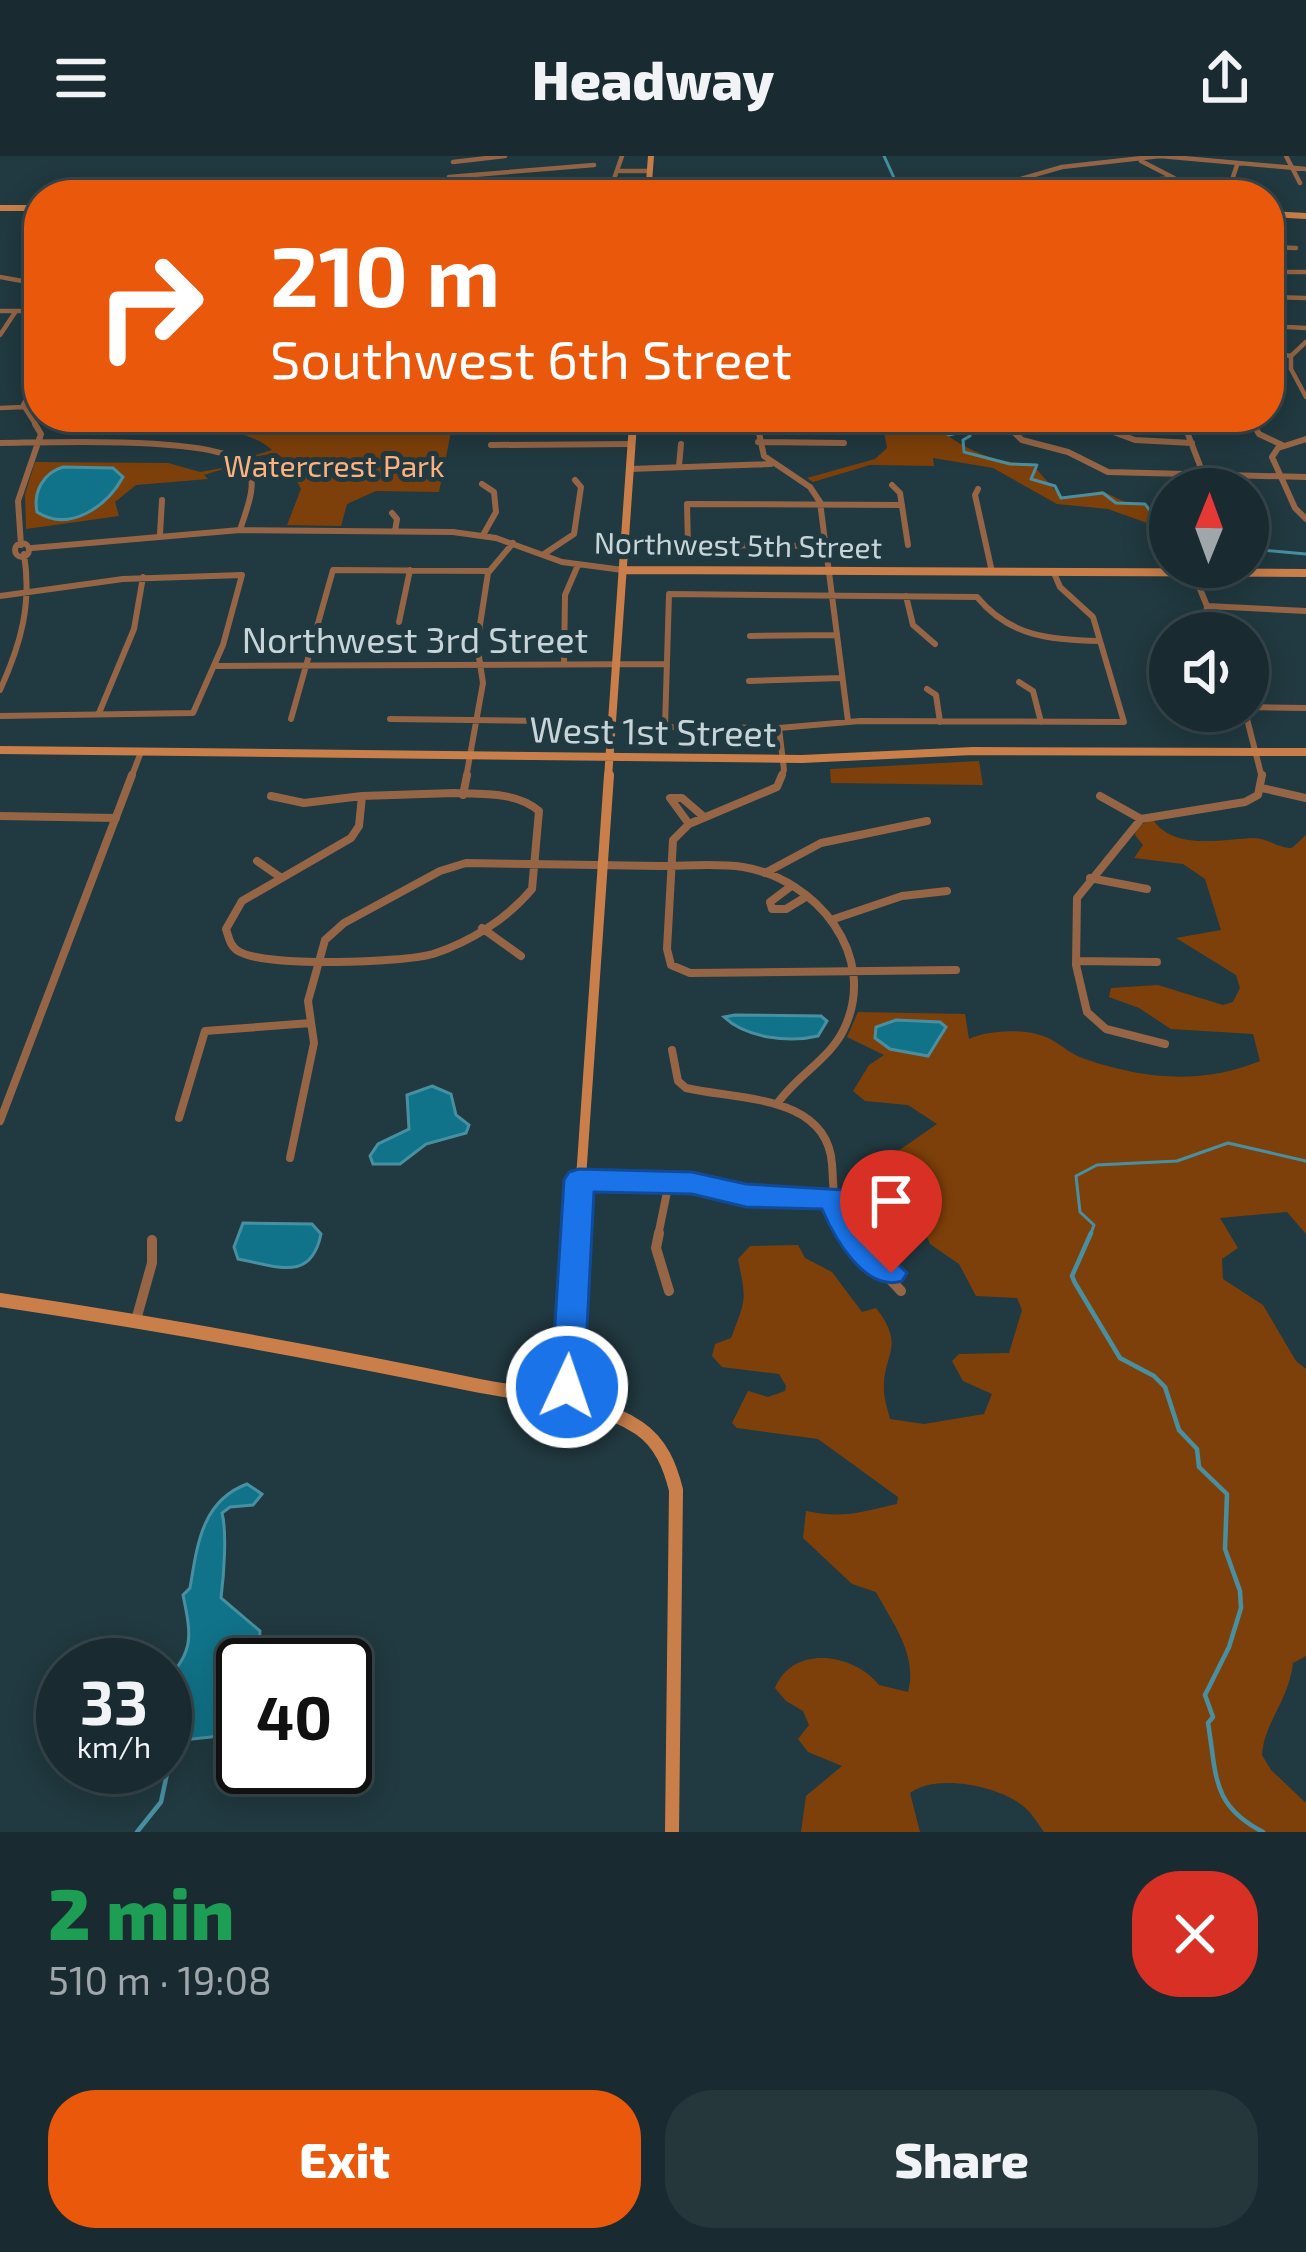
<!DOCTYPE html>
<meta charset="utf-8">
<style>
:root{--surface:#192b30;--page:#26373c;--text:#f1f3f6;--muted:#9fa7ab;--line:#37474c;--accent:#ea580c}
body{margin:0;font-family:"Exo 2",sans-serif;background:var(--page);color:var(--text);height:100vh;display:flex;flex-direction:column;font-size:45px;white-space:nowrap}
*{box-sizing:border-box;margin:0}
p{font-size:39px;color:var(--muted)}
.icon{flex:none;width:66px;height:66px;fill:none;stroke:currentColor;stroke-width:2;stroke-linecap:round;stroke-linejoin:round}
.map{position:relative;height:1676px;overflow:hidden}
.sheet{display:flex;flex-direction:column;background:var(--surface);flex:1}
.sheet>*{flex:none}
.banner{position:absolute;left:24px;top:24px;width:1260px;height:252px;border-radius:48px;box-shadow:0 6px 30px #0003,0 0 0 3px var(--line);background:#ea580c;color:#fff;overflow:hidden}
.needle{width:78px;rotate:1deg}
.buttons{position:absolute;left:1149px;top:312px;display:grid;gap:24px}
.buttons a{display:grid;place-items:center;width:120px;height:120px;border-radius:50%;background:var(--surface);box-shadow:0 6px 30px #0003,0 0 0 3px var(--line);font-size:60px}
.speed{position:absolute;left:36px;top:1482px;display:flex;gap:24px;font-size:60px;font-weight:700;text-align:center}
.speed>*{display:grid;place-content:center;width:156px;height:156px;border-radius:50%;background:var(--surface);box-shadow:0 6px 30px #0003,0 0 0 3px var(--line);line-height:1}
.speed small{font-size:30px;font-weight:400}
.speed .limit{border:6px solid #111;border-radius:18px;background:#fff;color:#111}
.pin{position:absolute;display:grid;place-items:center;width:102px;height:102px;color:#fff;margin:-123px -51px;border-radius:50% 50% 50% 0;rotate:-45deg;box-shadow:0 0 12px #0007}
.pin .icon{rotate:45deg}
.me{position:absolute;width:132px;margin:-66px;rotate:3deg;stroke-linejoin:round;filter:drop-shadow(0 0 9px #0008)}
.turn{display:flex;align-items:center;gap:42px;height:252px;padding:0 48px;font-size:54px}
.turn .icon{width:156px;height:156px;stroke-width:2.5}
.turn b{display:block;font-size:84px;line-height:102px}
.round{display:grid;place-items:center;flex:none;width:126px;height:126px;border-radius:48px;background:var(--page)}
.headline{display:flex;align-items:center;justify-content:space-between;height:204px;padding:0 48px}
h1{font-size:72px;font-weight:800;line-height:90px;color:#1e9e55}
.cta{display:flex;gap:24px;margin-top:auto;padding:24px 48px}
.cta a{flex:1;height:138px;border-radius:48px;background:var(--accent);color:#fff;font-size:48px;font-weight:800;line-height:138px;text-align:center}
.cta a+a{background:var(--page);color:var(--text)}
header{display:flex;justify-content:space-between;align-items:center;height:156px;padding:0 48px;background:var(--surface);font-size:54px;font-weight:800}
.map>svg:first-child{display:block}
.green{fill:#7e400a}
.water{fill:#117389;stroke:#4890a1;stroke-width:3}
.lines{fill:none;stroke-linecap:round;stroke-linejoin:round}
.stream-far1{stroke:#4890a1;stroke-width:3}
.stream{stroke:#4890a1;stroke-width:4.5}
.street-far3{stroke:#956546;stroke-width:4.5}
.street-far2{stroke:#956546;stroke-width:6}
.street-far1{stroke:#956546;stroke-width:8}
.street{stroke:#956546;stroke-width:10}
.secondary-far3{stroke:#ca7f4a;stroke-width:6}
.secondary-far2{stroke:#ca7f4a;stroke-width:8}
.secondary-far1{stroke:#ca7f4a;stroke-width:10}
.secondary{stroke:#ca7f4a;stroke-width:14}
.route{fill:#1a73e8;stroke:#114b97;stroke-width:3}
.labels{text-anchor:middle;dominant-baseline:central;stroke-width:10;stroke-linejoin:round;paint-order:stroke}
.far-park-label{font-size:30px;fill:#ffb17e;stroke:#213940}
.far-street-label{font-size:30px;fill:#c7d5d9;stroke:#213940}
.street-label{font-size:36px;fill:#c7d5d9;stroke:#213940}
</style>
<header><svg class="icon" aria-label="menu" viewBox="0 0 24 24"><path d="M4 6h16M4 12h16M4 18h16"/></svg>Headway<svg class="icon" aria-label="share" viewBox="0 0 24 24"><path d="M12 15V3M7 8l5-5 5 5M5 13v7h14v-7"/></svg></header>
<div class="map">
<svg width="1306" height="1676" viewBox="0 0 1306 1676">
<rect width="100%" height="100%" fill="#213940"/>
<path class="green" d="M39,251V261H289L287,268L621,271H452L439,336L376,335L347,348L341,370L287,369L301,333L287,305L276,297L246,302L272,294C231,256 97,269 41,268L27,253Z
M908,261H927C951,288 994,309 1031,307L1062,342L1102,335L1131,349H1148L1156,362L1170,365V385L1158,371L1108,353L1057,348L993,312L933,302L934,310L870,309L813,326L807,322L875,303L887,292L883,270Z
M35,306L168,307L200,316L233,310L204,319L208,323L136,329L115,346L119,360L26,373L25,338Z
M979,605L983,629L831,627L830,613Z
M1153,664C1175,695 1222,683 1254,682C1267,682 1278,692 1292,692L1306,679V1078L1287,1056L1220,1062L1238,1092L1222,1103L1223,1123L1263,1149L1296,1205L1306,1213V1500L1293,1507C1289,1544 1264,1567 1262,1599L1271,1614L1306,1647V1676H1044C1037,1666 1030,1654 1019,1647C993,1629 936,1618 910,1637L920,1676H801L806,1640L842,1610L808,1596L798,1583L809,1569L803,1555L786,1545L775,1532C793,1487 855,1498 879,1529L908,1536C918,1499 893,1468 876,1436L852,1428L803,1382L806,1355C845,1363 860,1356 897,1348L898,1341L818,1283L737,1272L732,1267L748,1235L768,1241L785,1235L786,1230L779,1218L722,1211L712,1200L715,1188L731,1182C747,1142 746,1143 738,1103L750,1090L798,1089L805,1102L832,1116L862,1156L876,1152C907,1192 882,1198 884,1234C884,1244 888,1254 890,1263L924,1268L984,1258L992,1238L963,1225L952,1205L959,1198L1009,1197L1022,1154L1017,1142L976,1140L959,1108L930,1088L908,1037L893,1020L891,1000L937,968L908,949L865,945L853,935L869,909L884,899L847,881L858,856L965,858L969,883C991,873 1031,872 1052,884C1064,891 1072,899 1085,903C1143,923 1202,929 1260,905L1253,878L1171,873L1139,852L1109,841L1111,832L1158,829L1223,849L1233,846L1240,832L1236,819L1176,782L1221,774L1205,723L1183,708L1134,702L1143,689L1135,679L1137,670Z"/>
<path class="water" d="M63,311L113,312L123,321C107,350 70,377 37,356C33,336 43,317 63,311Z
M735,859L821,860L827,865L818,880C789,887 746,882 724,861Z
M896,864L940,866L946,871L928,900L890,893L875,882L876,871Z
M432,930L451,938L456,959L469,969L466,977L426,988L400,1008H373L370,1000L378,988L409,973L407,939Z
M243,1067L312,1068L321,1078C311,1127 277,1110 238,1103L234,1091Z
M247,1328L262,1338L253,1349L230,1351L222,1357C227,1376 224,1418 221,1442L260,1475L258,1509H243C243,1535 246,1576 211,1581C196,1583 188,1582 174,1589L165,1582V1525C195,1496 191,1478 183,1439L190,1432C197,1391 201,1345 247,1328Z"/>
<g class="lines">
<path class="stream-far1" d="M884,0L895,24L894,39
M934,261L940,275L949,279L969,274L970,280L963,284L964,296L1010,308L1037,309L1031,323L1055,330L1061,342L1103,337L1116,347L1145,348L1155,362L1170,365
M1248,375L1262,394L1306,398
M1090,1080L1094,1069L1080,1056L1076,1020L1097,1009L1177,1005L1228,987L1306,1005"/>
<path class="stream" d="M1091,1077L1072,1120L1075,1127L1120,1202L1154,1220L1165,1231L1179,1274L1197,1293L1199,1311L1227,1338L1225,1393L1240,1435L1241,1452L1229,1491L1205,1539L1213,1561L1208,1567C1217,1620 1211,1649 1263,1676
M137,1676L161,1646L169,1608"/>
<path class="street-far3" d="M1286,0L1300,27
M1141,5L1174,22L1185,39
M453,6L505,0
M1237,9L1233,21L1239,39
M620,15H650
M449,21L594,9
M445,35L532,36
M531,39L533,30L553,24L614,23L622,0
M1004,39L1003,28L1062,11L1160,0L1306,13
M1066,39L1088,29L1174,22
M1269,91L1296,92
M1269,116H1306
M0,121L39,128
M1269,141L1306,142
M1269,146L1277,171
M0,155H39
M1269,170L1306,172
M0,179L16,155
M1306,186L1291,200V213L1306,241
M1269,196L1291,200
M0,252L24,251
M757,261L758,271
M998,261L1008,271
M1074,261L1100,271
M1181,261L1185,271
M1249,261L1255,271
M37,271L23,249L39,222"/>
<path class="street-far2" d="M757,268L764,300L810,331L820,346L848,565
M1005,268L1022,284L1068,296L1108,316L1306,321
M1092,268L1135,284L1192,287
M1184,268L1204,320
M1253,268L1259,278L1282,289
M1306,283L1278,292L1272,301L1295,352L1306,363
M758,286L844,287
M0,287C43,287 225,278 247,311C259,327 245,357 240,374
M491,289L632,288
M679,310L681,288
M630,313L771,308
M1175,319L1181,333
M482,328L494,336L496,356L483,379
M892,329L900,337L908,389
M978,333L975,339L992,416
M392,357L397,363L395,375
M160,378L162,344
M15 394a7 7 0 1 1 14 0a7 7 0 1 1-14 0Z
M21,389L18,345L41,278L35,268
M826,390L688,389L687,348L902,349
M32,392L240,374L453,376L496,382L562,406L623,414
M544,398L574,378L581,331L575,324
M1191,411L1207,450L1204,477
M1054,417L1060,431L1093,461L1124,566L860,565L779,572L665,571L669,438L977,441C1010,481 1051,484 1100,485
M0,440L123,423L242,419L223,489L193,557L0,560
M906,440L913,469L935,488
M1207,450L1306,455
M399,466L410,414
M750,480L836,479
M564,508L565,439L578,409
M215,510L667,508
M749,525L840,522
M1019,526L1033,535L1041,566
M927,533L936,539L940,566
M0,534C21,488 32,448 24,398
M1248,551L1306,552
M1245,555L1262,622
M99,557L134,473L143,421
M291,563L333,414L488,415
M390,563L544,565
M779,572L784,614L781,622
M131,622L141,596
M466,622L483,527L477,488L488,417L513,387"/>
<path class="street-far1" d="M782,619L777,631L689,668L673,684L667,793L671,809L690,817L956,814
M1262,632L1306,642
M454,637C483,638 517,636 539,655L532,733C507,763 470,786 433,798C401,807 268,811 240,796C230,791 229,782 226,773L242,745L351,682L359,670L362,640Z
M463,639L467,619
M271,640L304,647L362,640
M1100,640L1141,663
M0,660L116,662
M689,668L670,642H682L704,661
M257,705L280,721
M765,717L821,687L927,665
M1090,722L1147,733
M790,731L770,746L772,753H786L804,742
M834,763L902,740L947,735
M482,772L521,800
M1076,805L1157,806
M1165,888L1106,873L1087,856L1076,809L1077,742L1141,663L1245,646L1258,639L1262,619
M672,894L678,925L686,932C737,944 827,938 832,1008C834,1035 832,1057 849,1080
M179,962L205,875L311,867
M0,965L132,619
M290,1002L314,887L308,845L325,784L344,767L440,715L466,707C531,708 595,709 660,710C686,710 716,707 743,711C817,723 879,800 844,873C830,903 796,920 777,948
M581,1024L692,1027L746,1040L833,1042
M658,1080L669,1026"/>
<path class="street" d="M659,1077L656,1092L669,1135
M847,1077L901,1135
M136,1164L152,1107V1084"/>
<path class="secondary-far3" d="M648,39L651,0
M0,52H39
M1269,58L1306,60
M632,271L633,261"/>
<path class="secondary-far2" d="M623,414L1306,417
M0,594L802,603L973,595L1306,596
M608,622L633,268"/>
<path class="secondary-far1" d="M577,1080L609,619"/>
<path class="secondary" d="M0,1144C161,1168 321,1197 480,1230C532,1240 594,1242 639,1272C661,1287 670,1310 676,1334L672,1676
M566,1248L578,1077"/>
</g>
<path class="route" d="M579,1013L692,1016L746,1028L844,1034L863,1075L907,1117L902,1125C865,1137 834,1081 822,1053L746,1051L692,1038L594,1036L584,1231L579,1241L567,1245L555,1241L551,1231L564,1024L569,1016Z"/>
<g class="labels">
<g class="far-park-label">
<text x="334" y="309">Watercrest Park</text>
</g>
<g class="far-street-label">
<text transform="translate(738 388) rotate(1)">Northwest 5th Street</text>
</g>
<g class="street-label">
<text x="415" y="482">Northwest 3rd Street</text>
<text transform="translate(653 574) rotate(1)">West 1st Street</text>
</g>
</g>
</svg>
<div class="buttons">
<a><svg class="needle" viewBox="-14 -14 28 28"><path d="M0-13l5 13h-10z" fill="#e53935"/><path d="M0 13l5-13h-10z" fill="#9fa7ab"/></svg></a>
<a><svg class="icon" aria-label="sound" viewBox="0 0 24 24"><path d="M4 9h4l5-4v14l-5-4H4zM17 9q2 3 0 6"/></svg></a>
</div>
<div class="speed"><div>33<small>km/h</small></div><div class="limit">40</div></div>
<div class="pin" style="left:891px;top:1117px;background:#d93025"><svg class="icon" aria-label="arrive" viewBox="0 0 24 24"><path d="M6 21V4h12l-3 4 3 4H6"/></svg></div>
<svg class="me" style="left:567px;top:1231px" viewBox="-20 -20 40 40"><circle r="17" fill="#1a73e8" stroke="#fff" stroke-width="3"/><path d="M0-11L8 9 0 5-8 9z" fill="#fff"/></svg>
<div class="banner">
<div class="turn"><svg class="icon" aria-label="right" viewBox="0 0 24 24"><path d="M7 20v-9h11M14 6l5 5-5 5"/></svg><div><b>210 m</b>Southwest 6th Street</div></div>
</div>
</div>
<section class="sheet">
<div class="headline"><div><h1>2 min</h1><p>510 m · 19:08</p></div><a class="round" style="background:#d93025;color:#fff"><svg class="icon" aria-label="close" viewBox="0 0 24 24"><path d="M6 6l12 12M18 6L6 18"/></svg></a></div>
<div class="cta"><a>Exit</a><a>Share</a></div>
</section>
